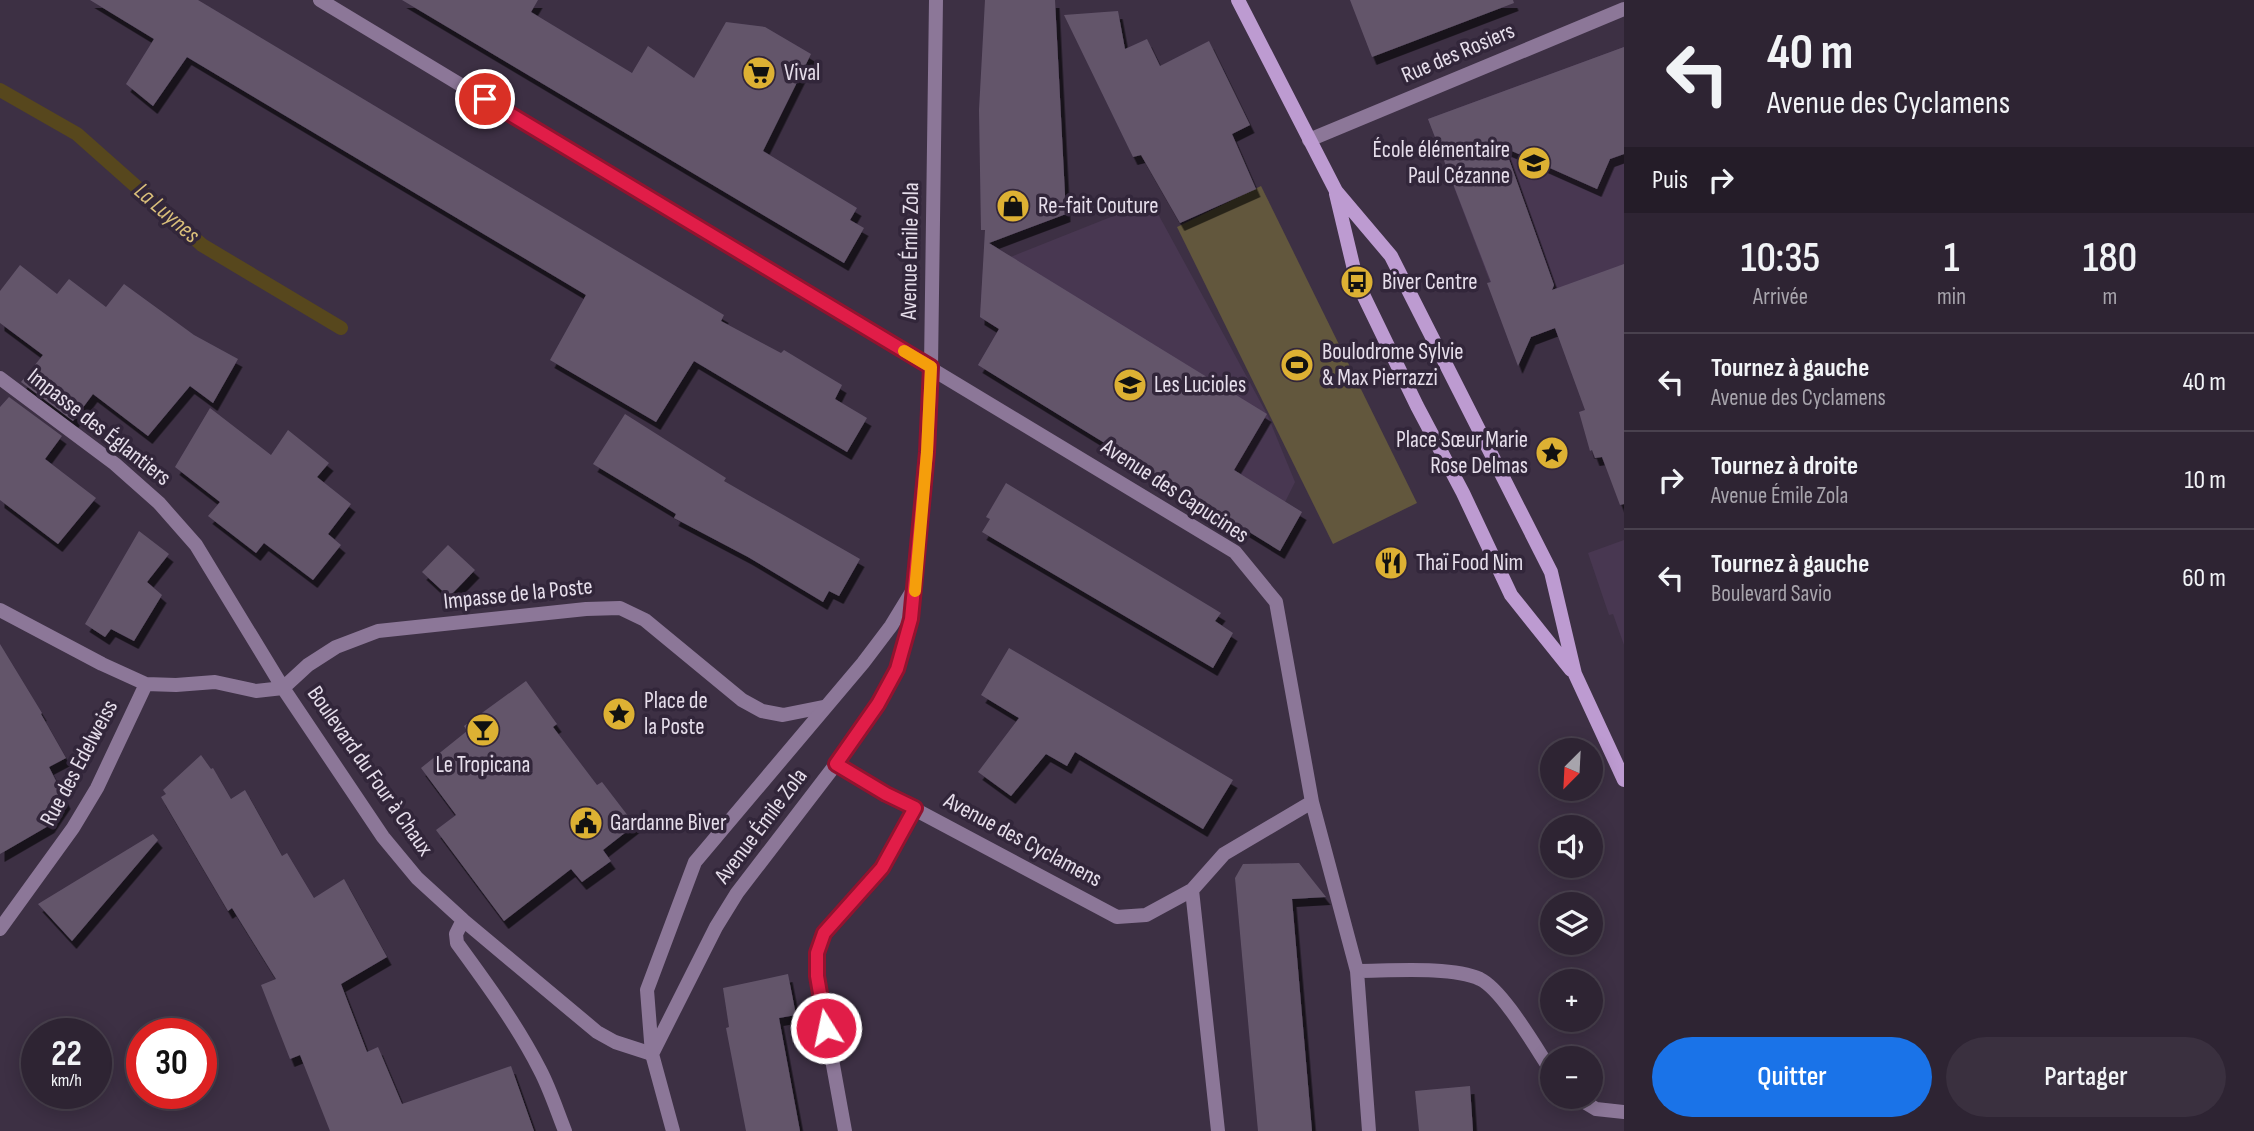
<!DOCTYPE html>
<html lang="fr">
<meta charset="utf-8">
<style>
:root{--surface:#2e2433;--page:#3a303f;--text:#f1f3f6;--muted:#a7a4ac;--line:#49414e;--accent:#1a73e8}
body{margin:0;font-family:"Sofia Sans Condensed",sans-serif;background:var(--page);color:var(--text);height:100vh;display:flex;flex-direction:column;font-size:26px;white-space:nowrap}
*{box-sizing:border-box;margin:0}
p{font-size:23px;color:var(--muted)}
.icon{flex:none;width:38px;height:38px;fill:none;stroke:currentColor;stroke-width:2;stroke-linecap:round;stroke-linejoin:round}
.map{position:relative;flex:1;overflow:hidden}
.drawer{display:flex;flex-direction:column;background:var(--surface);width:630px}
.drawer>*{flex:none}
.top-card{background:#2e2433;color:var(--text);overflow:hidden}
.needle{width:46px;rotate:204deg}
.fabs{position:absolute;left:1540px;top:738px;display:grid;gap:14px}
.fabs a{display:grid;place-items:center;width:63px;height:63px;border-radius:50%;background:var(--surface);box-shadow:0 4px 18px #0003,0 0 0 2px var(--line);font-size:35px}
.speed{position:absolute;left:21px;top:1018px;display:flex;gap:14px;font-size:35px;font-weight:700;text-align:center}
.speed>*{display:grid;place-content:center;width:91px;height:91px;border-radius:50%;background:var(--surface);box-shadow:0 4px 18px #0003,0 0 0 2px var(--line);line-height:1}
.speed small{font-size:18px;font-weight:400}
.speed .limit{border:10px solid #d22;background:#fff;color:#111}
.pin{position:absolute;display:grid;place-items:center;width:60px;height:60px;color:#fff;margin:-30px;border:4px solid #fff;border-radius:50%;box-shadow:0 2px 7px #0007}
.me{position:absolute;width:77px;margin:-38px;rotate:350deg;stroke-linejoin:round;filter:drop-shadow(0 0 5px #0008)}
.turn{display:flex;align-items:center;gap:24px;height:147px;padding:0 28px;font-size:32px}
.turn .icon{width:91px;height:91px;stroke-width:2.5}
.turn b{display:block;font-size:49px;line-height:60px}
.then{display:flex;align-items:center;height:66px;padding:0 28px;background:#0003;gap:14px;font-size:26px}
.eta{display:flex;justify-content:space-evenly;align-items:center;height:119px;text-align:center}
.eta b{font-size:42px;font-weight:600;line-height:49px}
.primary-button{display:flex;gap:14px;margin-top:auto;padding:14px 28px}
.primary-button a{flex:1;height:80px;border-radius:42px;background:var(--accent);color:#fff;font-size:28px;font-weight:600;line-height:80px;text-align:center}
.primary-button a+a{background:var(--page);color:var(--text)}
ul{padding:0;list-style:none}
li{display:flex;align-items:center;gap:21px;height:98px;padding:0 28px;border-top:2px solid var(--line)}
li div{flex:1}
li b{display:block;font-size:26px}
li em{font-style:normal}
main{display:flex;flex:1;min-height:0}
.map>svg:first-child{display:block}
.built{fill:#483751}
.green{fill:#62573d}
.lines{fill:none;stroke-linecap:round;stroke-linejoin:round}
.stream{stroke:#57471d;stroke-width:14}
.building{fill:#63556b;filter:url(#shadow)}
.minor{stroke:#8c7798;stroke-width:14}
.tertiary{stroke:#8c7798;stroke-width:14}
.secondary{stroke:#bd9bd1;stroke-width:14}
.route-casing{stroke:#92132f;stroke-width:18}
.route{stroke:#e11d48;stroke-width:12}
.slow{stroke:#f59e0b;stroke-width:12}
.labels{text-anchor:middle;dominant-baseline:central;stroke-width:7;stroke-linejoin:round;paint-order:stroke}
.street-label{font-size:23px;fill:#e6deeb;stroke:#32263a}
.poi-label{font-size:23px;fill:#e6deeb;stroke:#32263a;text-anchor:start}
.water-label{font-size:24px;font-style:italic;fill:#dabf7a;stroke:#32263a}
</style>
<main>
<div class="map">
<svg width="1624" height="1131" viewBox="0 0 1624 1131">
<defs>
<filter id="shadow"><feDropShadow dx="4.5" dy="8" stdDeviation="0" flood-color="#0009"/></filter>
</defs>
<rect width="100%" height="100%" fill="#3d3044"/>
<path class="built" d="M1624,47V303L1510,345L1490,282L1428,119Z
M1151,201L1267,414L1295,482L1285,502L1302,512L1280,551L978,365L999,329L980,317L983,268Z
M1624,540V645L1613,614L1609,615L1588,553Z"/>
<path class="green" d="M1261,186L1417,503L1333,544L1177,227Z"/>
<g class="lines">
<path class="stream" d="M0,90L77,134L202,245L341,328"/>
</g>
<path class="building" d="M90,0H198L724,315L721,321L781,353L784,350L842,385L835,399L867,418L847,452L694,361L656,422L550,360L586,295L187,57L153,106L126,84L154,39Z
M402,0H538L531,12L632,73L648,46L694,78L726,22L765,27L811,54L763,151L857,208L850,220L864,228L844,263Z
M985,0H1055L1066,214L989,243L1267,414L1234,470L1302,512L1280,551L978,365L999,329L980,317L985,230H981L979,110Z
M1350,0H1513L1514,3L1372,57Z
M1118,11L1125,49L1147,39L1160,66L1209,41L1250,125L1232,134L1256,189L1180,223L1141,155L1133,157L1064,15Z
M1624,47V154L1610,159L1597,189L1505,148L1554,285L1552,290L1624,264V504L1620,505L1602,457L1595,458L1592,450L1590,451L1579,412L1585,410L1555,328L1531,337L1518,366L1487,283L1491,282L1428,119Z
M20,265L57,294L69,279L106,307L124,284L194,335L238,359L213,403L190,386L148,436L93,394L73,421L21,382L43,355L0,323V291Z
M9,397L62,436L45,459L96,498L58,544L0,500V407Z
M210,408L271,455L288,430L329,463L317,477L351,504L328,534L341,545L313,580L264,543L256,553L208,516L220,502L175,467Z
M625,414L726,478L724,481L860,559L839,596L829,591L823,602L748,557L674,518L676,514L593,464Z
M1006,483L1221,613L1215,621L1233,633L1213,668L982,532L990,519L986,517Z
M139,531L169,554L147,582L162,595L134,641L111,629L105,637L85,624Z
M448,545L475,570L449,597L422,572Z
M0,644L42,713L41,714L66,758L49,767L66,801L50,825L0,854Z
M1009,648L1233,780L1203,829L1075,752L1067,766L1046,754L1011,796L978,772L1019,718L981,695Z
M526,681L557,724L553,727L597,785L602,782L635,825L603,850L611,861L582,882L571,869L504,921L436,830L456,815L421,768L467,731L464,726Z
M201,755L211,769L213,768L231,799L245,790L282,856L287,853L314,898L344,879L387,957L341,984L367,1052L378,1047L402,1104L511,1066L534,1131H330L300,1055L290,1059L261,985L276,979L232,908L228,911L161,797L166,794L163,790Z
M153,834L158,840L72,941L38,904Z
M1299,863L1326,897L1292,899L1312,1131H1258L1235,878L1243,864Z
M788,974L796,1015L779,1018L800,1131H746L726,1028L729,1027L723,988Z
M1470,1086L1473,1131H1419L1415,1091Z"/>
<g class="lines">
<path class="minor" d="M320,0L1235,552L1276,602L1312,802L1357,971L1369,1131
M1309,140L1624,9
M0,378L115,464L159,503L196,545L283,688L308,665L336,647L378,631L586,609L620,608L645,620L742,700L762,711L783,715L823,707
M0,610L102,664L146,684L176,685L215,682L256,691L283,688L383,837L417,878L463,920L597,1032L615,1042L652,1054
M836,764L886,794L1117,917L1146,915L1192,890L1224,854L1312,802
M1192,890L1218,1131
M463,920L456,934L457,943C487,984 517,1025 540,1070C550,1089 557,1111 565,1131
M0,929L73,828L97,788L146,684
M1357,971C1390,971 1451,966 1480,979C1503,990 1537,1050 1552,1072
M1576,1097L1596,1109L1624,1112
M845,1131L817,977V953L824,933L882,868L915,808"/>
<path class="tertiary" d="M652,1054L716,927L737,893L836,764L878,704L897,669L911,619L927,452L931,367L936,0
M673,1131L652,1054L647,990L695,862L863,663L891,626L913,590"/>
<path class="secondary" d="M1238,0L1336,191L1391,256L1551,572L1575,674L1624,780
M1336,194L1357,282L1417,406L1463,493L1511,595L1571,670"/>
</g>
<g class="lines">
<defs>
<path id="route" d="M485,99L931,367L927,452L911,619L897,669L878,704L836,764L886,794L915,808L882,868L824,933L817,953V976L826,1028"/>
</defs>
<use href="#route" class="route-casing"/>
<use href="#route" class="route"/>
<path class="slow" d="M904,351L931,367L927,452L915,591"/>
</g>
<defs>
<symbol id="supermarket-disc" viewBox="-11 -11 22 22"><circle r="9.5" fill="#ddb133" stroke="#32263a"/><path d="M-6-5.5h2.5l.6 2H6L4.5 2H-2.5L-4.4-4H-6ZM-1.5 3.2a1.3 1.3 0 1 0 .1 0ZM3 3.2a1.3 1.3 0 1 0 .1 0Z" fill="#111"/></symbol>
<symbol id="school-disc" viewBox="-11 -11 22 22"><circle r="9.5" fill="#ddb133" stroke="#32263a"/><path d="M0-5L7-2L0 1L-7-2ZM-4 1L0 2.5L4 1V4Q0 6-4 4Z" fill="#111"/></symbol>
<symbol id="shop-disc" viewBox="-11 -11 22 22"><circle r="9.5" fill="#ddb133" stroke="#32263a"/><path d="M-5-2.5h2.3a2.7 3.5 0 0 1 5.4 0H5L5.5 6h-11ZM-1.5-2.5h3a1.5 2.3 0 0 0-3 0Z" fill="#111"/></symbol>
<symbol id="bus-disc" viewBox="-11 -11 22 22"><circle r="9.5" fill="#ddb133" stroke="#32263a"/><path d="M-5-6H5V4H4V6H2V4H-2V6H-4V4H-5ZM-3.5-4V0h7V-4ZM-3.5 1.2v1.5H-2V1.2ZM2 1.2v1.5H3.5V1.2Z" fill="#111"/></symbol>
<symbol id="stadium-disc" viewBox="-11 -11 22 22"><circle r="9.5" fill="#ddb133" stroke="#32263a"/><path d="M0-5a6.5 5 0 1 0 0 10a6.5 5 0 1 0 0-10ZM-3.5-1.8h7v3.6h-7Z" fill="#111"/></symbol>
<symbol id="sight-disc" viewBox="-11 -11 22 22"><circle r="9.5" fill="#ddb133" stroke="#32263a"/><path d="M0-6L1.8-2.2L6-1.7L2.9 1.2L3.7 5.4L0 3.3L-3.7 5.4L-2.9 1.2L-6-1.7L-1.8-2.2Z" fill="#111"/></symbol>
<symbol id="restaurant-disc" viewBox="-11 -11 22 22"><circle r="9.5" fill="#ddb133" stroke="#32263a"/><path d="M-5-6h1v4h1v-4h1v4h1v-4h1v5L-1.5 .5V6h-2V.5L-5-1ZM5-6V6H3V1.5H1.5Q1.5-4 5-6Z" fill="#111"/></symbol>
<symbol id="bar-disc" viewBox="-11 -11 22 22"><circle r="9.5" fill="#ddb133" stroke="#32263a"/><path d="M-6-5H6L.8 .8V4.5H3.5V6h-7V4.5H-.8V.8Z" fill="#111"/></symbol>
<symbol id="civic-disc" viewBox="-11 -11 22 22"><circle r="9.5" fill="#ddb133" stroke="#32263a"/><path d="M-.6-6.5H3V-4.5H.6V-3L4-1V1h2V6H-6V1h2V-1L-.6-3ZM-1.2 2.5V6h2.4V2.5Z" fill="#111"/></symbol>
</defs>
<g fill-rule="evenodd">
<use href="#supermarket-disc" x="740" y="54" width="38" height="38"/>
<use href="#school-disc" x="1515" y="144" width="38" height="38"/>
<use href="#shop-disc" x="994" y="187" width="38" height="38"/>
<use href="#bus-disc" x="1338" y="263" width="38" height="38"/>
<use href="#stadium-disc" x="1278" y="346" width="38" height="38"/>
<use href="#school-disc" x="1111" y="366" width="38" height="38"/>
<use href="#sight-disc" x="1533" y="434" width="38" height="38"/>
<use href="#restaurant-disc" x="1372" y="544" width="38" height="38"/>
<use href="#sight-disc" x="600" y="695" width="38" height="38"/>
<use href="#bar-disc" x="464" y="711" width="38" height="38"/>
<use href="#civic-disc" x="567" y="804" width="38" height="38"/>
</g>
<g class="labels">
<g class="street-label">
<text transform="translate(1458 53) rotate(-23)">Rue des Rosiers</text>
<text transform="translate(910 251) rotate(-89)">Avenue Émile Zola</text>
<text transform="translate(99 427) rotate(38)">Impasse des Églantiers</text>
<text transform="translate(1175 491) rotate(33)">Avenue des Capucines</text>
<text transform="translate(518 594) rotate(-6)">Impasse de la Poste</text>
<text transform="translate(79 763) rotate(-62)">Rue des Edelweiss</text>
<text transform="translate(370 771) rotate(55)">Boulevard du Four à Chaux</text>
<text transform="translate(761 826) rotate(-53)">Avenue Émile Zola</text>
<text transform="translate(1023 840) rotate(28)">Avenue des Cyclamens</text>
</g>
<g class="poi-label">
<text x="784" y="73">Vival</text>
<text x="1510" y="150" text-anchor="end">École élémentaire<tspan x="1510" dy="26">Paul Cézanne</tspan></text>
<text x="1038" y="206">Re-fait Couture</text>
<text x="1382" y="282">Biver Centre</text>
<text x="1322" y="352">Boulodrome Sylvie<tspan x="1322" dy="26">&amp; Max Pierrazzi</tspan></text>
<text x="1154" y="385">Les Lucioles</text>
<text x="1528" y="440" text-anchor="end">Place Sœur Marie<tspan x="1528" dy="26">Rose Delmas</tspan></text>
<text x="1416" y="563">Thaï Food Nim</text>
<text x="644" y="701">Place de<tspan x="644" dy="26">la Poste</tspan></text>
<text x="483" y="765" text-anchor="middle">Le Tropicana</text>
<text x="610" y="823">Gardanne Biver</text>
</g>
<g class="water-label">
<text transform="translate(167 213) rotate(41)">La Luynes</text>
</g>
</g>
</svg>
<div class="fabs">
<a><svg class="needle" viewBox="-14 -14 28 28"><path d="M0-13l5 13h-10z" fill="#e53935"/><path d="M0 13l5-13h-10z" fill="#a7a4ac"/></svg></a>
<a><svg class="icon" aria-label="sound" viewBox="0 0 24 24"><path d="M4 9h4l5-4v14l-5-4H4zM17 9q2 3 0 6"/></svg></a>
<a><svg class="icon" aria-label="layers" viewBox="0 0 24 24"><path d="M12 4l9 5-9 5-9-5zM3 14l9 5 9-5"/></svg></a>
<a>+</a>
<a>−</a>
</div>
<div class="speed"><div>22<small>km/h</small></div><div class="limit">30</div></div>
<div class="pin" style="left:485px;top:99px;background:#d93025"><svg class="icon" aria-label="arrive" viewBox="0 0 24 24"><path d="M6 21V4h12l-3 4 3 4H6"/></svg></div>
<svg class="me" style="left:826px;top:1028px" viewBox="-20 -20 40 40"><circle r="17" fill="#e11d48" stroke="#fff" stroke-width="3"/><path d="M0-11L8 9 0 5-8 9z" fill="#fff"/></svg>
</div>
<section class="drawer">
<div class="top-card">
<div class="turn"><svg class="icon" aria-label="left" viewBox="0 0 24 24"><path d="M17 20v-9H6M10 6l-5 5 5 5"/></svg><div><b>40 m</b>Avenue des Cyclamens</div></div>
<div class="then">Puis<svg class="icon" aria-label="right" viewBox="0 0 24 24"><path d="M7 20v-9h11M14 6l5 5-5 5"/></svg></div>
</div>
<div class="eta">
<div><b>10:35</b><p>Arrivée</p></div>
<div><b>1</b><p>min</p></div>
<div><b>180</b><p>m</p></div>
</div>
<ul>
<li><svg class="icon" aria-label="left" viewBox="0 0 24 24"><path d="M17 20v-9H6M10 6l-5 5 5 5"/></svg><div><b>Tournez à gauche</b><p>Avenue des Cyclamens</p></div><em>40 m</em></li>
<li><svg class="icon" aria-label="right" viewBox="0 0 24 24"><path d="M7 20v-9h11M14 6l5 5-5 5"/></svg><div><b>Tournez à droite</b><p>Avenue Émile Zola</p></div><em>10 m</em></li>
<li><svg class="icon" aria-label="left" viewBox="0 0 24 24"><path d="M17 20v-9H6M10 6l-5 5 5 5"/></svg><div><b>Tournez à gauche</b><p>Boulevard Savio</p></div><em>60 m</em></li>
</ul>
<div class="primary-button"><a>Quitter</a><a>Partager</a></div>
</section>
</main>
